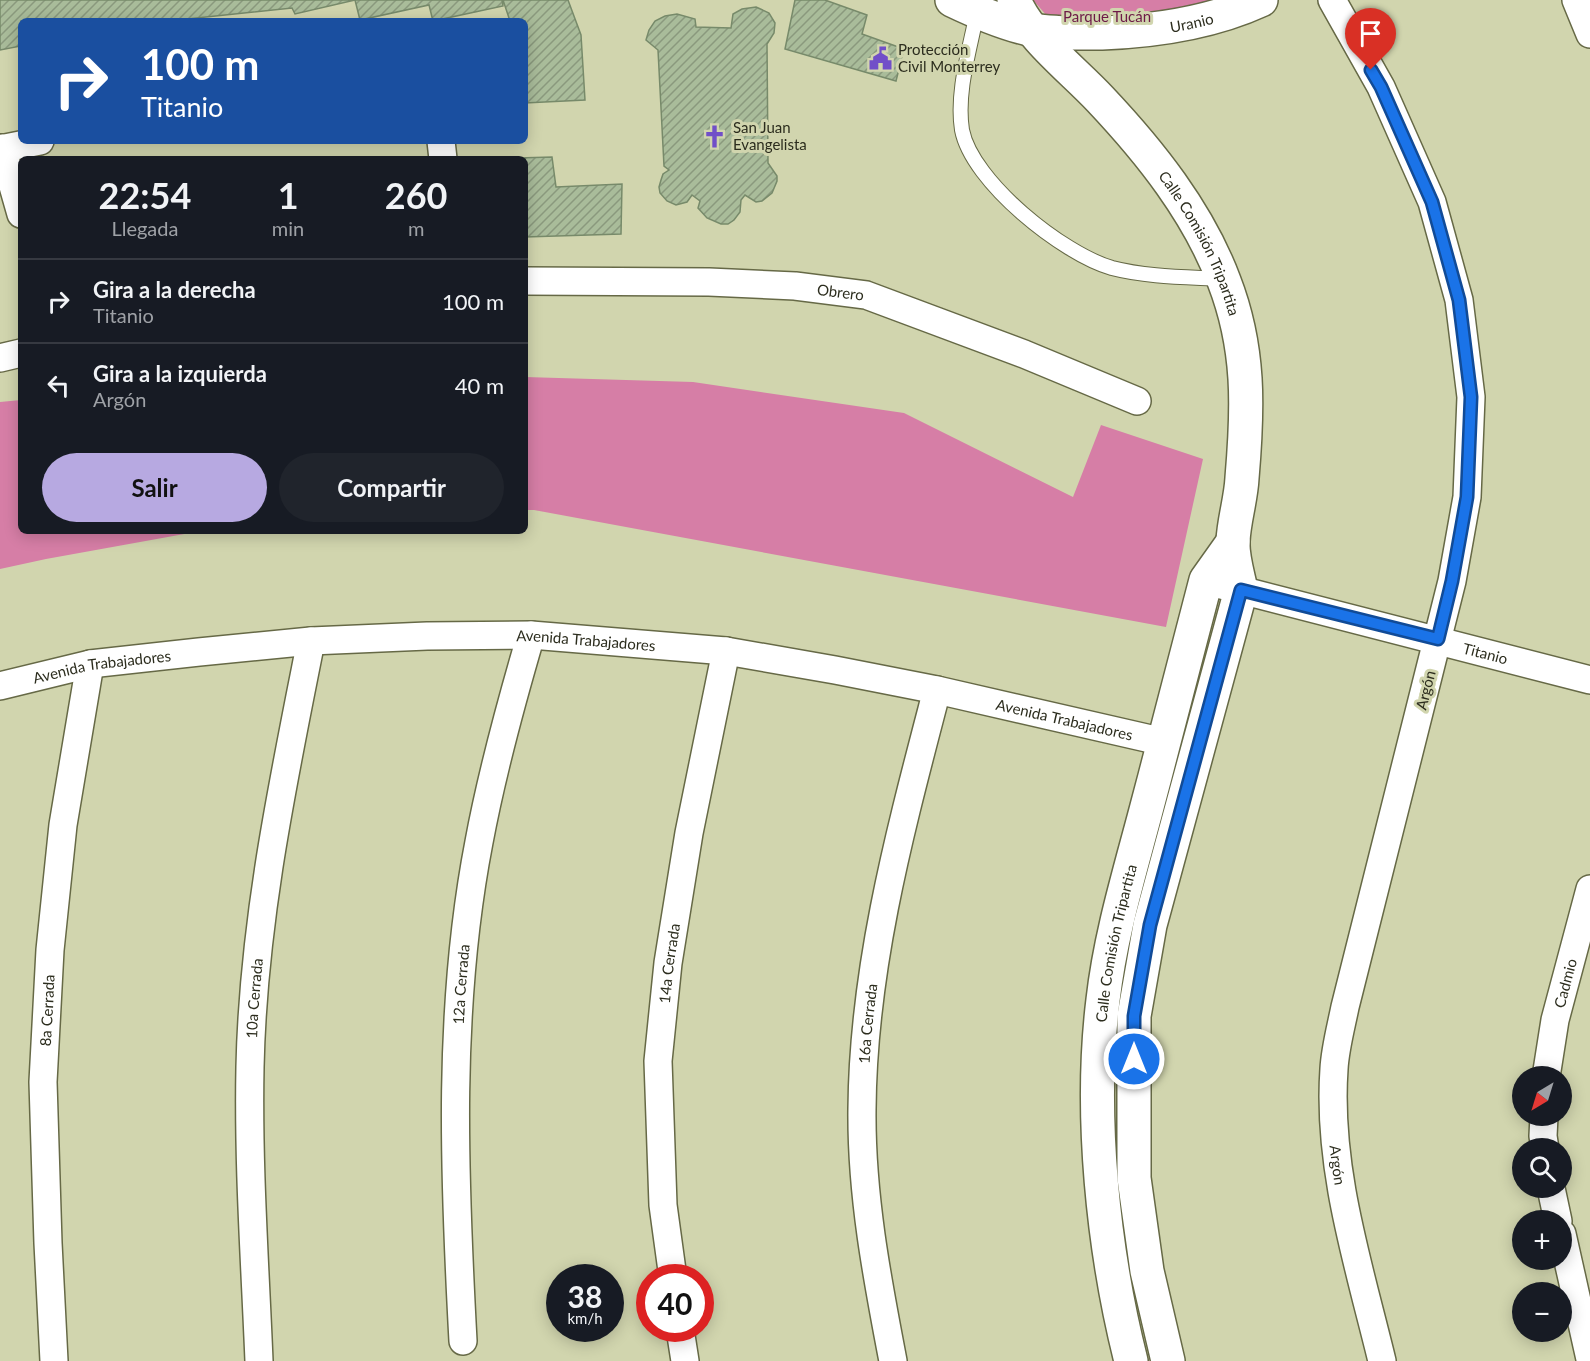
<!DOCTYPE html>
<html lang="es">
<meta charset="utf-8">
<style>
:root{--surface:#171b24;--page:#20242c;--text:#f1f3f6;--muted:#9ea1a6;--line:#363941;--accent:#b7a9e1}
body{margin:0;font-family:Lato,sans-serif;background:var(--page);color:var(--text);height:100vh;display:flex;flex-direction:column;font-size:22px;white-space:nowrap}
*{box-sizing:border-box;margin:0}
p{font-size:20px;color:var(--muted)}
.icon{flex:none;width:33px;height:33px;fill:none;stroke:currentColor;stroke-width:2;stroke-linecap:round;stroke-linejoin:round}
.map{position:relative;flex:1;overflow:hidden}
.panel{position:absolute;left:18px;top:156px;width:510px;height:378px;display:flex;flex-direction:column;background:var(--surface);border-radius:9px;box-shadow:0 3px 15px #0003}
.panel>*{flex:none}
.banner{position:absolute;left:18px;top:18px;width:510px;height:126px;border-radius:9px;box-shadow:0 3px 15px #0003;background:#1a4fa0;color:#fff;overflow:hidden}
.needle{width:39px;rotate:218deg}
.buttons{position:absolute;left:1512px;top:1066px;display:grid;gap:12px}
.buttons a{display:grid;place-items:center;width:60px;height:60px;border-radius:50%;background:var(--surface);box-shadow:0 3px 15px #0003;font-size:30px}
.speed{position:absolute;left:546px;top:1264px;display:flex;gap:12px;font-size:30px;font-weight:700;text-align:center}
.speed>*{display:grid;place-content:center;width:78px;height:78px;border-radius:50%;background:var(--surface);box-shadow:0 3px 15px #0003;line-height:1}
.speed small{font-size:15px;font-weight:400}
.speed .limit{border:9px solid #d22;background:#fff;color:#111}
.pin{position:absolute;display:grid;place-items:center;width:51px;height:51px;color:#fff;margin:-62px -26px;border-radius:50% 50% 50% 0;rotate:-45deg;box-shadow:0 0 6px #0007}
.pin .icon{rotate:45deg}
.me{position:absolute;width:66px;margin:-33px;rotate:0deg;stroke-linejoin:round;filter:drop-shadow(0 0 4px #0008)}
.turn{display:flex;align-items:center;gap:21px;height:126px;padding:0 24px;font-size:27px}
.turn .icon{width:78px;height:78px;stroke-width:2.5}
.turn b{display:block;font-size:42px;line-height:51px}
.eta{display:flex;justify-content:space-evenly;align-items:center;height:102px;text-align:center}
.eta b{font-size:36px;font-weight:700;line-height:42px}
.action{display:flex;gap:12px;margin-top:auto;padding:12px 24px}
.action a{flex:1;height:69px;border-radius:36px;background:var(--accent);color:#111;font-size:24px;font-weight:700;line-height:69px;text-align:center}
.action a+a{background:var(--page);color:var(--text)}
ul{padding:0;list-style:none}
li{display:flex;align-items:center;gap:18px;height:84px;padding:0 24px;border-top:2px solid var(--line)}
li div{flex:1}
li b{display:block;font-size:22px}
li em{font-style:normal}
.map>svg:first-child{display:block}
.park{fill:#d67ea6}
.building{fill:url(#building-hatch);stroke:#778a6a;stroke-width:1.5}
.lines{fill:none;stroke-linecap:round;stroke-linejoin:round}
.lane-casing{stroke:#666946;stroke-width:16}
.street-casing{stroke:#666946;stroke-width:30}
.secondary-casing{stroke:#666946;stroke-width:36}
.lane{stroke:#fff;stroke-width:14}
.street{stroke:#fff;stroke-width:27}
.secondary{stroke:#fff;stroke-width:33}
.route-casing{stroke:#114b97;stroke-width:15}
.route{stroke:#1a73e8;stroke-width:10}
.labels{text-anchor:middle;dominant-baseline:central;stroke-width:6;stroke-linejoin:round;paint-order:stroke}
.park-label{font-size:15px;fill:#6d1a47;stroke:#d1d5ae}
.street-label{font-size:15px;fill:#2c2d1e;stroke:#d1d5ae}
.poi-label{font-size:15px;fill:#2c2d1e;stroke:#d1d5ae;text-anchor:start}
</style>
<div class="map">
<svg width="1590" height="1361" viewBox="0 0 1590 1361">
<defs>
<pattern id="building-hatch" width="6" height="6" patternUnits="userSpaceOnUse" patternTransform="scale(1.5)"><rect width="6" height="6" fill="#a9bc9a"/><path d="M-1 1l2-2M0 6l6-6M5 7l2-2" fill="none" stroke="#8a997d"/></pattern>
</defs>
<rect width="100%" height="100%" fill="#d1d5ae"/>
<path class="park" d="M1033,0H1255L1061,32Z
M525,377L693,382L904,413L1073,497L1101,425L1203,459L1166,627L534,510H525Z
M21,400V531H201L46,559L0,569V402Z"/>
<path class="building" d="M0,0H502L503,6L433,21L429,5L360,20L355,0L295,14L292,8L168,21H21V46L0,50Z
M503,0H568L581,35L585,100L525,103V21H510Z
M795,0H825L867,15L862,34L904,49L896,81L785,49Z
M756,7L769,13L775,23L774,33L767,44L768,163L777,176V181L772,193L762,201L756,202L745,195L741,200L740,212L734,220L728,224H721L707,218L698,208L700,201L692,195L687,202L676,205L667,201L660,193L659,187L661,180L663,174L669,170L664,166L658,50L646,40L649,30L655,21L665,16L677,14L695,19L696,27L731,28L733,14L742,9Z
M552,157L556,187L622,184L621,234L525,237V159H478Z"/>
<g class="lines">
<defs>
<path id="lane" d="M977,12C970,49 956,92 962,130C972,182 1063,254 1112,268C1147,277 1185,277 1221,279"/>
<g id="street">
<path id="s1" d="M1332,0L1381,87L1432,202L1459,300L1471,397L1467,497L1452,581L1345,1007C1341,1027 1335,1049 1334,1069C1327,1168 1359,1266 1382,1361"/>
<path d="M1576,0L1590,34"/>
<path d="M441,141L443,159"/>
<path d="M2,148L21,214"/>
<path d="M0,149L40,141"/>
<path id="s2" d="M525,281L709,282L795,286L866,295L1024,354L1137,401"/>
<path d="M0,358L21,353"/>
<path id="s3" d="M1221,585L1590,680"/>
<path id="s4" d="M0,686L90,664L199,652L311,641L427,636L531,635L726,651L835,670L937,690L1164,742"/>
<path id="s5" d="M1546,1077L1555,1020L1590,889"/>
<path d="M1544,1116L1543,1136L1545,1149"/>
<path d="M1551,1188L1558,1221"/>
<path d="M1562,1234L1590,1359"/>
<path id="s6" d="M673,1278L663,1205L658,1061L668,963L689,833L726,651"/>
<path d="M680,1329L685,1361"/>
<path id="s7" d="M463,1341C454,1175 447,1007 479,842C492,772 511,703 531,635"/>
<path id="s8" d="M54,1361L48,1243L43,1082L50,950L63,825L90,664"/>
<path id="s9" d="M259,1361C255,1263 248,1165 250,1067C253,923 283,782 311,641"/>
<path id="s10" d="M893,1361C877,1278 861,1194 862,1109C863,966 901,828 937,690"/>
</g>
<g id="secondary">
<path id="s11" d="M952,0C977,12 1005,24 1033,30C1055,34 1079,33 1102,33C1157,31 1211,23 1261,0"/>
<path id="s12" d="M1014,0C1030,38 1072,69 1100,99C1150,152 1198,212 1224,281C1250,348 1248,408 1242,478C1241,499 1234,520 1233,541C1232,556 1238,575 1241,590L1150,925L1134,1016V1178L1147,1271L1168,1361"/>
<path id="s13" d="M1131,1361C1103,1250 1089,1114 1103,1000C1110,938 1128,878 1144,818C1165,739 1185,660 1206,580L1233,542"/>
</g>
</defs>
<use href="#lane" class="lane-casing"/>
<use href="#street" class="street-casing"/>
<use href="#secondary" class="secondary-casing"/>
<use href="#lane" class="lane"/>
<use href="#street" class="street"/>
<use href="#secondary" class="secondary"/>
</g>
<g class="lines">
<defs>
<path id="route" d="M1134,1059V1016L1150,925L1241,590L1438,639L1452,581L1467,497L1471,397L1459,300L1432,202L1381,87L1371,70"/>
</defs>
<use href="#route" class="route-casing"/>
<use href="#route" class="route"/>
</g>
<defs>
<symbol id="civic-bare" viewBox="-9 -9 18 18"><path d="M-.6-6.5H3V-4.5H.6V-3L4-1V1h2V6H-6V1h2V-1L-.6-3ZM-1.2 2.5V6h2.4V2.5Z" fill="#714fc8" stroke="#d1d5ae" stroke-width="2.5" paint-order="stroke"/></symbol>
<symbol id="church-bare" viewBox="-9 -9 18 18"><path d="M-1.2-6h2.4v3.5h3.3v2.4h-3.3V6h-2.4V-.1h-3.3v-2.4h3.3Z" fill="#714fc8" stroke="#d1d5ae" stroke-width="2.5" paint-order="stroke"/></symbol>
</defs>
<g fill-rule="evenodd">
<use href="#civic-bare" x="864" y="42" width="33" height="33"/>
<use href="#church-bare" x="698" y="120" width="33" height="33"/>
</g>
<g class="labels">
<g class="park-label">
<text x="1107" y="16">Parque Tucán</text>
</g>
<g class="street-label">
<text stroke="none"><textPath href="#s11" startOffset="246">Uranio</textPath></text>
<text stroke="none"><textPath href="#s12" startOffset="309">Calle Comisión Tripartita</textPath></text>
<text stroke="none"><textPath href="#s2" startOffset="316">Obrero</textPath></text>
<text stroke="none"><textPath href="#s4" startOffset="590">Avenida Trabajadores</textPath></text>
<text stroke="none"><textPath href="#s3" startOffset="273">Titanio</textPath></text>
<text stroke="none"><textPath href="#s4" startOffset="104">Avenida Trabajadores</textPath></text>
<text transform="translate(1425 690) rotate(-76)">Argón</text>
<text stroke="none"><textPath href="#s4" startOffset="1076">Avenida Trabajadores</textPath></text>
<text stroke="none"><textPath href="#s13" startOffset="422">Calle Comisión Tripartita</textPath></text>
<text stroke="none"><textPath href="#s6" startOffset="316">14a Cerrada</textPath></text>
<text stroke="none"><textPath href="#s5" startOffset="96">Cadmio</textPath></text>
<text stroke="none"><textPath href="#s7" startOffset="357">12a Cerrada</textPath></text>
<text stroke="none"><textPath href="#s9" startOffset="363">10a Cerrada</textPath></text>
<text stroke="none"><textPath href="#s8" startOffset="351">8a Cerrada</textPath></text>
<text stroke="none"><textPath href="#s10" startOffset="340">16a Cerrada</textPath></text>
<text stroke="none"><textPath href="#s1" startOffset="1209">Argón</textPath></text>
</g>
<g class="poi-label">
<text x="898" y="49">Protección<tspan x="898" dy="17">Civil Monterrey</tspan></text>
<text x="733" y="127">San Juan<tspan x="733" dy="17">Evangelista</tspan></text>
</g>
</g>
</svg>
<div class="buttons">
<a><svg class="needle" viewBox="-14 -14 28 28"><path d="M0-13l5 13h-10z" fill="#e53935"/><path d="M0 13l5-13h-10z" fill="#9ea1a6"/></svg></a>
<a><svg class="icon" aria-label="search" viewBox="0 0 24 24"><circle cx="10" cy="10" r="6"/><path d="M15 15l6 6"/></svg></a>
<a>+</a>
<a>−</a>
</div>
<div class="speed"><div>38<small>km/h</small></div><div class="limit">40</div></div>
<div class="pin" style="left:1371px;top:70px;background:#d93025"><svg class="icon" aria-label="arrive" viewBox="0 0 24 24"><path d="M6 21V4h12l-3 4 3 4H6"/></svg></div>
<svg class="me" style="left:1134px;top:1059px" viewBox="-20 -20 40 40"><circle r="17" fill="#1a73e8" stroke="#fff" stroke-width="3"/><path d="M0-11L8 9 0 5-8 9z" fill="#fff"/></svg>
<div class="banner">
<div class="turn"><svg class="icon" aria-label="right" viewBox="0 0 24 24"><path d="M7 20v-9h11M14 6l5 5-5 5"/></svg><div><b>100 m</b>Titanio</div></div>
</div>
<section class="panel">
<div class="eta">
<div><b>22:54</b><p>Llegada</p></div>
<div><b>1</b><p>min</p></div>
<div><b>260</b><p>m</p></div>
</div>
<ul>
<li><svg class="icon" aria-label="right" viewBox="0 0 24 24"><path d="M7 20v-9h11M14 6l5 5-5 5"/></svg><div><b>Gira a la derecha</b><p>Titanio</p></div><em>100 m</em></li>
<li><svg class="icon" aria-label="left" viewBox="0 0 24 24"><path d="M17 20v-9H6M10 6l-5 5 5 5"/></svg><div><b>Gira a la izquierda</b><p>Argón</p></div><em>40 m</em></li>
</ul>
<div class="action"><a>Salir</a><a>Compartir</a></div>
</section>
</div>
